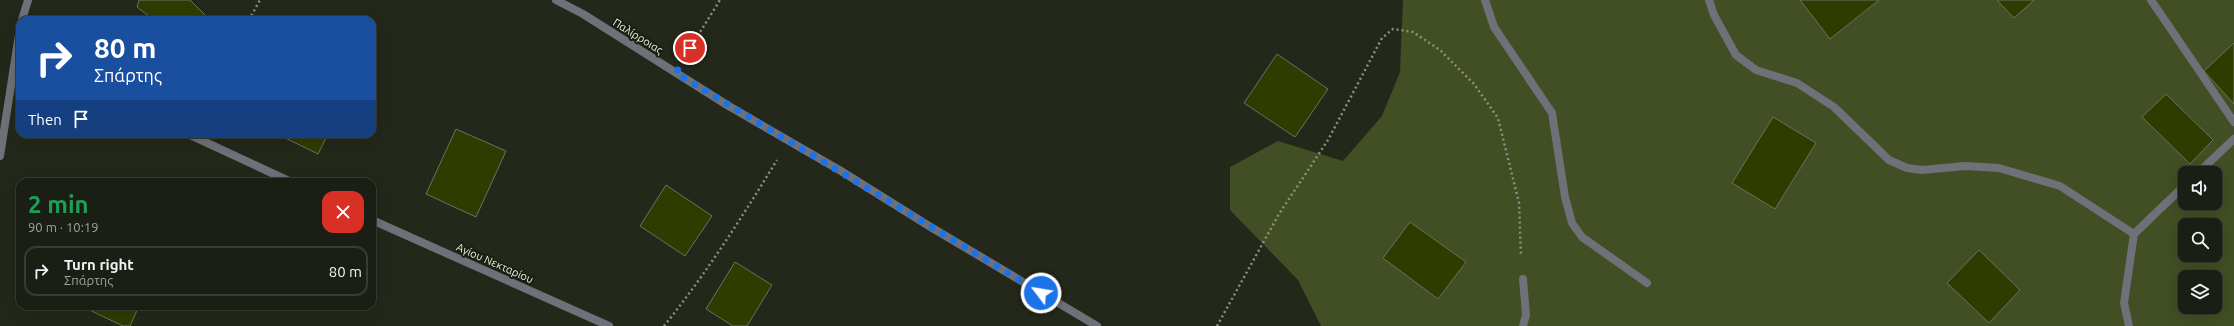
<!DOCTYPE html>
<meta charset="utf-8">
<style>
:root{--surface:#1a1e14;--page:#23271d;--text:#f1f3f6;--muted:#9fa2a0;--line:#383c34}
body{margin:0;font-family:Ubuntu,sans-serif;background:var(--page);color:var(--text);height:100vh;display:flex;flex-direction:column;font-size:15px;white-space:nowrap}
*{box-sizing:border-box;margin:0}
p{font-size:13px;color:var(--muted)}
.icon{flex:none;width:22px;height:22px;fill:none;stroke:currentColor;stroke-width:2;stroke-linecap:round;stroke-linejoin:round}
.map{position:relative;flex:1;overflow:hidden}
.drawer{position:absolute;left:16px;top:178px;width:360px;height:132px;display:flex;flex-direction:column;background:var(--surface);border-radius:12px;box-shadow:0 4px 16px #0002,0 0 0 1px var(--line)}
.drawer>*{flex:none}
.banner{position:absolute;left:16px;top:16px;width:360px;height:122px;border-radius:12px;box-shadow:0 4px 16px #0002,0 0 0 1px var(--line);background:#1a4fa0;color:#fff;overflow:hidden}
.buttons{position:absolute;left:2178px;top:166px;display:grid;gap:8px}
.buttons a{display:grid;place-items:center;width:44px;height:44px;border-radius:8px;background:var(--surface);box-shadow:0 4px 16px #0002,0 0 0 1px var(--line);font-size:20px}
.pin{position:absolute;display:grid;place-items:center;width:34px;height:34px;color:#fff;margin:-17px;border:2px solid #fff;border-radius:50%;box-shadow:0 1px 4px #0007}
.me{position:absolute;width:44px;margin:-22px;rotate:301deg;stroke-linejoin:round;filter:drop-shadow(0 0 3px #0008)}
.turn{display:flex;align-items:center;gap:14px;height:84px;padding:0 12px;font-size:18px}
.turn .icon{width:52px;height:52px;stroke-width:2.5}
.turn b{display:block;font-size:28px;line-height:34px}
.then{display:flex;align-items:center;height:38px;padding:0 12px;background:#0003;gap:8px;font-size:15px}
.round{display:grid;place-items:center;flex:none;width:42px;height:42px;border-radius:12px;background:var(--page)}
.head{display:flex;align-items:center;justify-content:space-between;height:68px;padding:0 12px}
h1{font-size:24px;font-weight:700;line-height:30px;color:#1e9e55}
ul{padding:0;list-style:none}
li{display:flex;align-items:center;gap:12px;height:50px;margin:0 8px 6px;padding:0 4px;border:2px solid var(--line);border-radius:12px}
li div{flex:1}
li b{display:block;font-size:15px}
li em{font-style:normal}
.map>svg:first-child{display:block}
.green{fill:#424e24;fill-rule:evenodd}
.building{fill:#2e3c00;stroke:#6b7160}
.lines{fill:none;stroke-linecap:round;stroke-linejoin:round}
.path{stroke:#8c9084;stroke-width:2.5;stroke-dasharray:2 3;stroke-linecap:butt}
.minor{stroke:#6f7078;stroke-width:8}
.route{stroke:#1a73e8;stroke-width:7;stroke-dasharray:0 12.6}
.labels{text-anchor:middle;dominant-baseline:central;stroke-width:4;stroke-linejoin:round;paint-order:stroke}
.street-label{font-size:11px;fill:#ebefe5;stroke:#1a1f11}
</style>
<div class="map">
<svg width="2234" height="326" viewBox="0 0 2234 326">
<rect width="100%" height="100%" fill="#23281a"/>
<path class="green" d="M1403,0H2234V326H1321L1298,280L1230,210V167L1278,141L1343,161L1382,116L1400,72ZM2185,173H2215V203H2185ZM2185,225H2215V255H2185ZM2185,277H2215V307H2185Z"/>
<path class="building" d="M139,0H190L210,20H154L137,7Z
M1800,0H1879L1830,39Z
M1997,0H2034L2014,18Z
M2234,43V104L2204,71Z
M1277,54L1328,89L1295,137L1244,103Z
M2166,94L2213,140L2190,164L2142,117Z
M1773,117L1816,143L1775,209L1732,183Z
M456,129L506,151L476,217L426,194Z
M277,134H328L318,154Z
M666,185L712,216L685,256L640,226Z
M1410,222L1466,262L1438,299L1383,258Z
M1979,250L2020,290L1989,323L1947,283Z
M735,262L772,285L747,326H733L706,309Z
M81,306H139L130,326H123Z"/>
<g class="lines">
<path class="path" d="M249,20L260,0
M687,53L720,0
M664,326C706,274 742,217 777,160
M1217,326L1279,214L1328,140L1382,38L1393,29L1413,32L1440,50L1474,84L1498,118L1519,203L1521,256"/>
<path class="minor" d="M556,0L583,14L727,105L841,171L929,226L1097,326
M1485,0L1494,27L1552,113L1565,197L1572,223L1582,237L1647,283
M1709,0L1714,15L1736,55L1756,70L1797,83L1834,107L1889,160L1907,168L1922,170L1965,166L1999,168L2060,186L2134,234L2185,185
M2151,0L2234,122
M22,20L28,0
M188,134L291,182
M0,156L20,28
M2198,173L2234,139
M372,220L609,326
M1523,326L1526,315L1523,279
M2129,326L2124,303L2134,234"/>
</g>
<g class="lines">
<path class="route" d="M690,48L676,73L1041,293"/>
</g>
<g class="labels">
<g class="street-label">
<text transform="translate(638 36) rotate(32)">Παλίρροιας</text>
<text transform="translate(495 263) rotate(24)">Αγίου Νεκταρίου</text>
</g>
</g>
</svg>
<div class="buttons">
<a><svg class="icon" aria-label="sound" viewBox="0 0 24 24"><path d="M4 9h4l5-4v14l-5-4H4zM17 9q2 3 0 6"/></svg></a>
<a><svg class="icon" aria-label="search" viewBox="0 0 24 24"><circle cx="10" cy="10" r="6"/><path d="M15 15l6 6"/></svg></a>
<a><svg class="icon" aria-label="layers" viewBox="0 0 24 24"><path d="M12 4l9 5-9 5-9-5zM3 14l9 5 9-5"/></svg></a>
</div>
<div class="pin" style="left:690px;top:48px;background:#d93025"><svg class="icon" aria-label="arrive" viewBox="0 0 24 24"><path d="M6 21V4h12l-3 4 3 4H6"/></svg></div>
<svg class="me" style="left:1041px;top:293px" viewBox="-20 -20 40 40"><circle r="17" fill="#1a73e8" stroke="#fff" stroke-width="3"/><path d="M0-11L8 9 0 5-8 9z" fill="#fff"/></svg>
<div class="banner">
<div class="turn"><svg class="icon" aria-label="right" viewBox="0 0 24 24"><path d="M7 20v-9h11M14 6l5 5-5 5"/></svg><div><b>80 m</b>Σπάρτης</div></div>
<div class="then">Then<svg class="icon" aria-label="arrive" viewBox="0 0 24 24"><path d="M6 21V4h12l-3 4 3 4H6"/></svg></div>
</div>
<section class="drawer">
<div class="head"><div><h1>2 min</h1><p>90 m · 10:19</p></div><a class="round" style="background:#d93025;color:#fff"><svg class="icon" aria-label="close" viewBox="0 0 24 24"><path d="M6 6l12 12M18 6L6 18"/></svg></a></div>
<ul>
<li><svg class="icon" aria-label="right" viewBox="0 0 24 24"><path d="M7 20v-9h11M14 6l5 5-5 5"/></svg><div><b>Turn right</b><p>Σπάρτης</p></div><em>80 m</em></li>
</ul>
</section>
</div>
